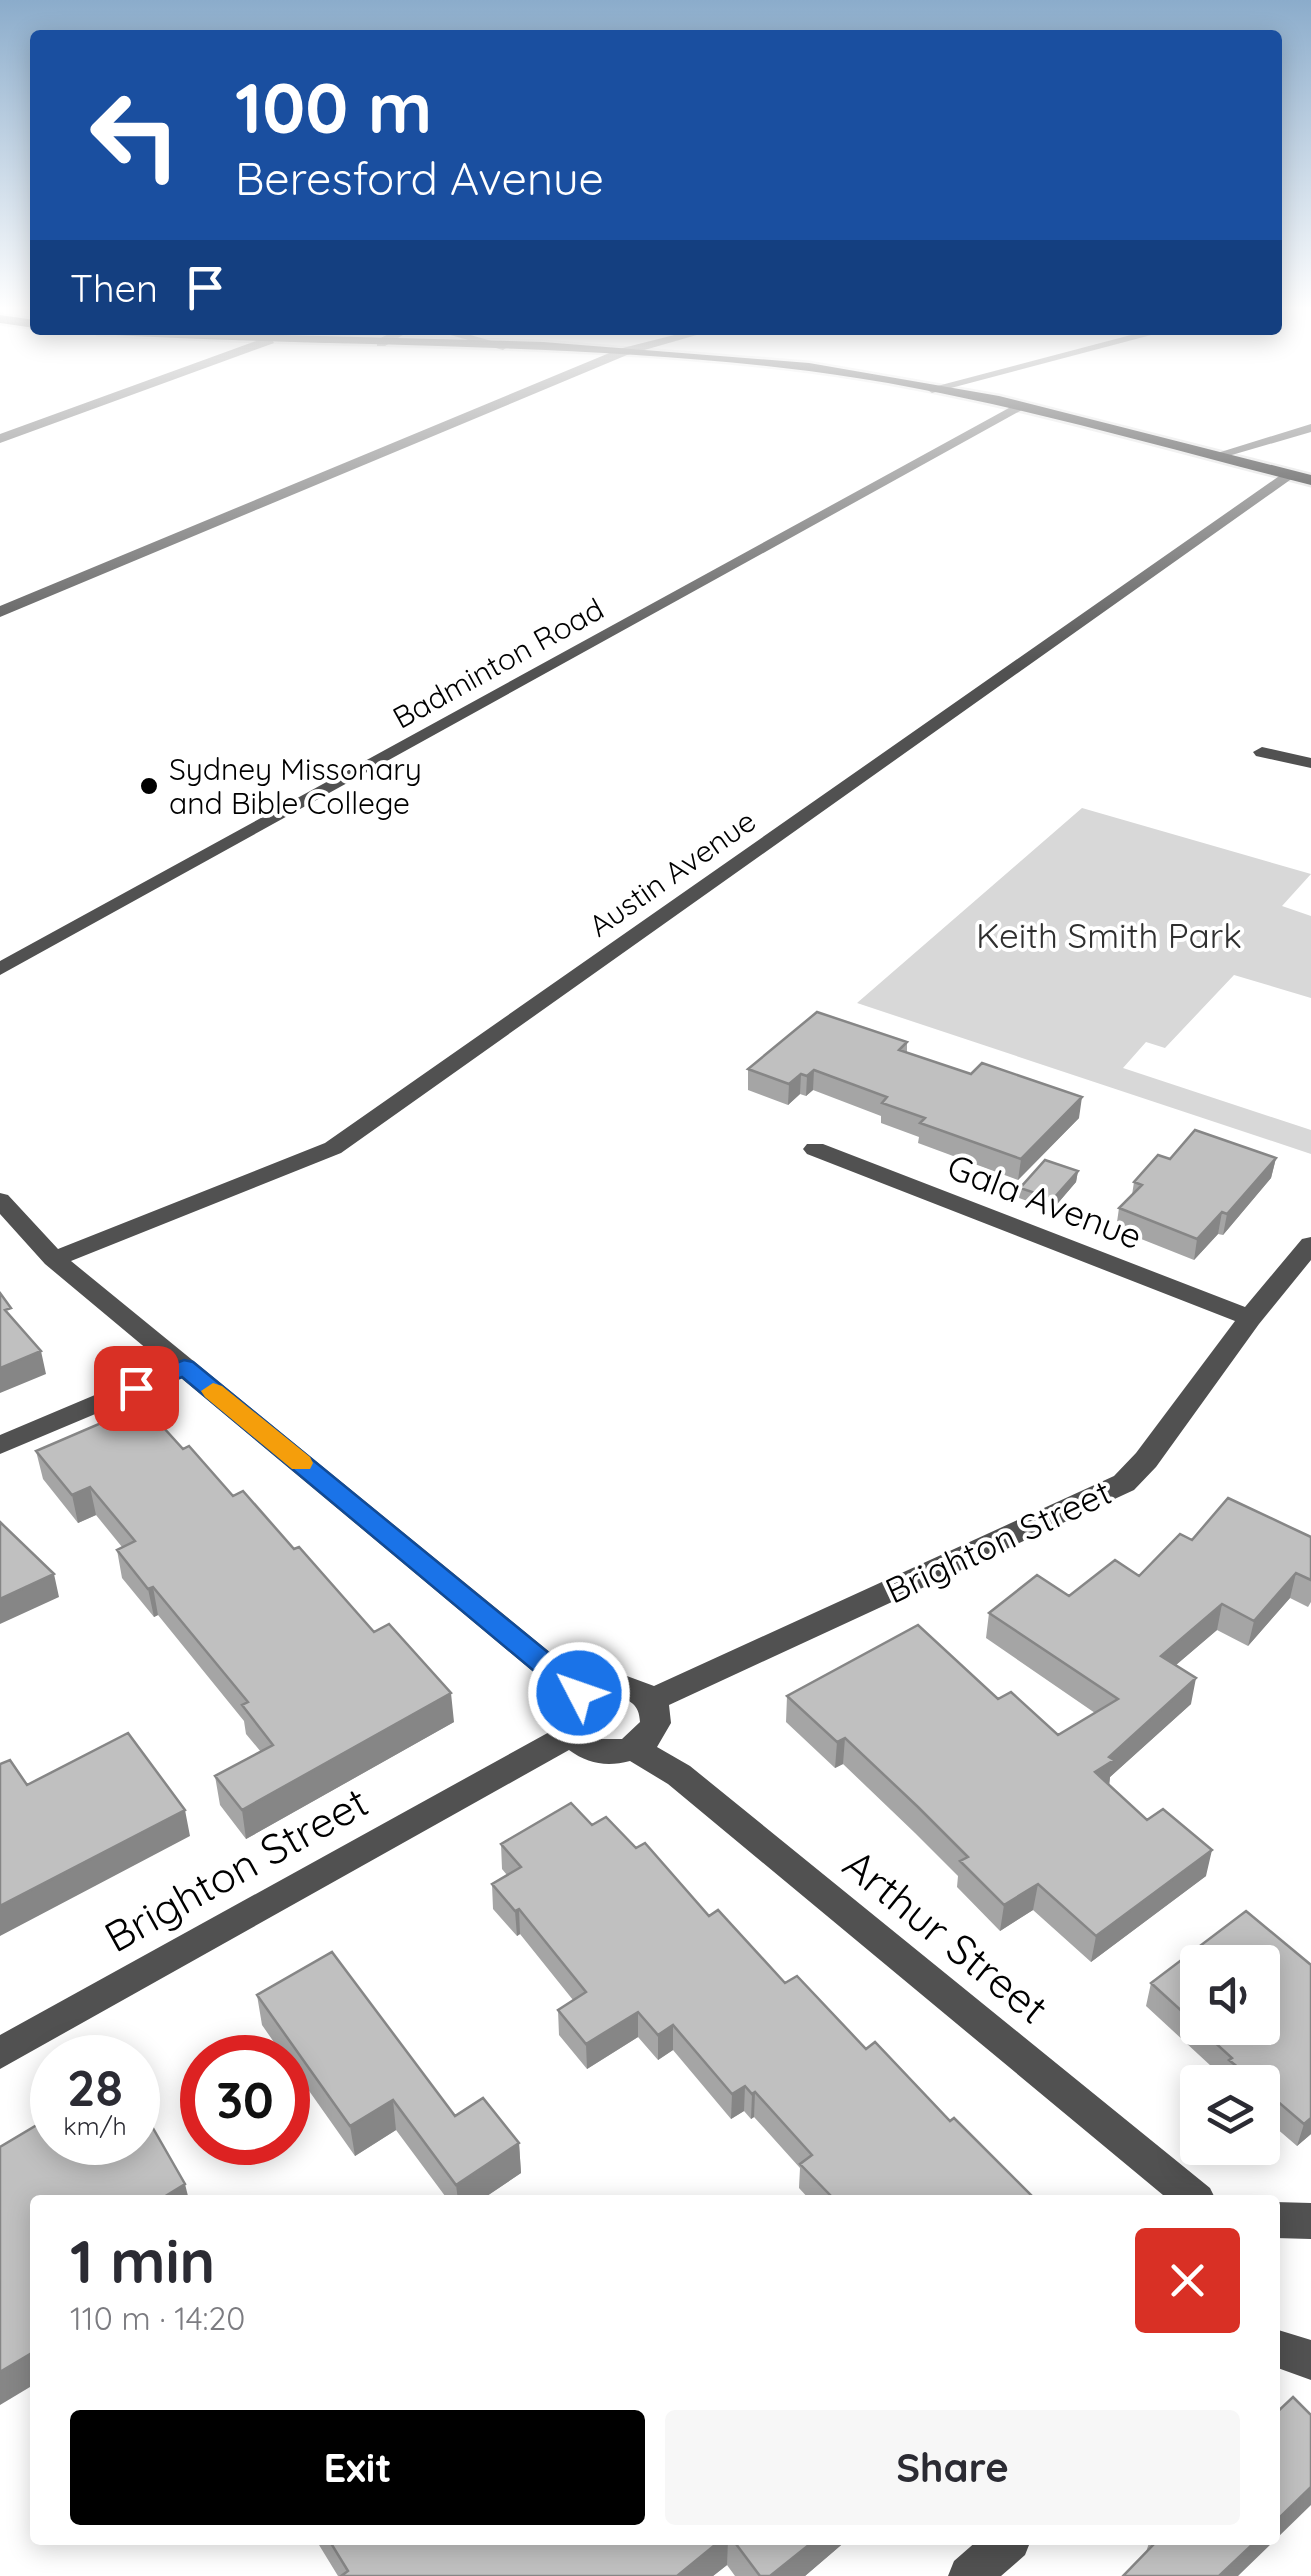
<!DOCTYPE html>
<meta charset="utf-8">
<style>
:root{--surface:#fff;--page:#f7f7f7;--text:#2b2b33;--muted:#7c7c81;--accent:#000}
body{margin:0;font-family:Quicksand,sans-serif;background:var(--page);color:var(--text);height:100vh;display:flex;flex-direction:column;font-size:38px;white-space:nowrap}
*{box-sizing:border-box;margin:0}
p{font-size:32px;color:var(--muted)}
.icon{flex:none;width:55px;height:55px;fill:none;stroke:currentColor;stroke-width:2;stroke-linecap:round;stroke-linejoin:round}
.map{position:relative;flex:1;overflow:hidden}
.sheet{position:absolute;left:30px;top:2195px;width:1250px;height:350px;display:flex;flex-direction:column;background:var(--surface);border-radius:10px;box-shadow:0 5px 25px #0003}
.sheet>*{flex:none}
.hud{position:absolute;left:30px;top:30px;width:1252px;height:305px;border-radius:10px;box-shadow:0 5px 25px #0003;background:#1a4fa0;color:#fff;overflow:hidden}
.buttons{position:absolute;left:1180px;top:1945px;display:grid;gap:20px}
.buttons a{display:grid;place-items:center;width:100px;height:100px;border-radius:10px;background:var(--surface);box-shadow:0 5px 25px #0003;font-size:50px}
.speed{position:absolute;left:30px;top:2035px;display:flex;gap:20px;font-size:50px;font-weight:700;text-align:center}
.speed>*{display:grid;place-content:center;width:130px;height:130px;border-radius:50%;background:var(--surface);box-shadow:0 5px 25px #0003;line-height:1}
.speed small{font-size:25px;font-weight:400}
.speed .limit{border:15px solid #d22;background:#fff;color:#111}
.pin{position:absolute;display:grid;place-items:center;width:85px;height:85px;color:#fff;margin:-42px;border-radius:20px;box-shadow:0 5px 15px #0006}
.me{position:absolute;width:110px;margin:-55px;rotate:311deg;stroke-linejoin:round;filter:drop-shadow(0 0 8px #0008)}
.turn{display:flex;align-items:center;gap:35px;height:210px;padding:0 40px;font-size:45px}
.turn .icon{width:130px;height:130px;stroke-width:2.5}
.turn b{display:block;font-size:70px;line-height:85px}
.then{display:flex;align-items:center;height:95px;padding:0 40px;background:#0003;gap:20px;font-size:38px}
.round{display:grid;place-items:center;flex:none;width:105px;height:105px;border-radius:10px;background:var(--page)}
.headline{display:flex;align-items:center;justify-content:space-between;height:170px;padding:0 40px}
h1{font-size:60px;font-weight:700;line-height:75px}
.action{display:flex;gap:20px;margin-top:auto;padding:20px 40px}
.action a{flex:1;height:115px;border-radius:10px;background:var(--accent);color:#fff;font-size:40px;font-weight:700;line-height:115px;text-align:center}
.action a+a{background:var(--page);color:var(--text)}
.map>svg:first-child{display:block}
.green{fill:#d8d8d8}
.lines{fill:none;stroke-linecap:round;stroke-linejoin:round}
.highway-casing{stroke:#dbdbdb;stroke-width:5}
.minor{fill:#515151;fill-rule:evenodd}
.highway{fill:#000;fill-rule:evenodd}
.wall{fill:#a5a5a5;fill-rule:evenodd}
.shaded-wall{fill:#868686}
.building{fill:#c0c0c0;stroke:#868686;stroke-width:2.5}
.route{fill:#1a73e8;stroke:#114b97;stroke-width:2.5}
.slow{fill:#f59e0b}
.poi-dot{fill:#000;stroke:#fff;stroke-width:4}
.labels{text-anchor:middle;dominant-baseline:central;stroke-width:8;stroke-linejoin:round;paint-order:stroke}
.far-street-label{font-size:30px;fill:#000;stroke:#fff}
.far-poi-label{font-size:30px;fill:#000;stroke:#fff;text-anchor:start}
.park-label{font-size:35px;fill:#2f2f2f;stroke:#fff}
.street-label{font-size:35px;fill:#000;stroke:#fff}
.near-street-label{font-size:42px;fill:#000;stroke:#fff}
</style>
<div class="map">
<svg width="1311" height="2576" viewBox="0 0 1311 2576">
<rect width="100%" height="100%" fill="#fff"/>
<path class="green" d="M1082,808L1311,874L1282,906L1311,916V998L1234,975L1165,1048L1146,1042L1123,1068L1311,1130V1154L857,1003Z"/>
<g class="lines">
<defs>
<path id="highway" d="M0,315L35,320V328L0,323Z
M91,330L543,342L809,363L999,396L1311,475V485C1144,443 980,393 809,371C573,341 335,348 98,334Z"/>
</defs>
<use href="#highway" class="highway-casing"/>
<path class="minor" d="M396,330H411L385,346H377V340Z
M433,330H453L509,346L503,350Z
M694,330H714L627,355L0,617V606L619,349Z
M1150,330H1170L932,393L926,389Z
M270,336L274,343L0,443V434Z
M1018,403L1029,406L0,975V961Z
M1311,424V432L1218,459L1211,455Z
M1285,472L1297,475L341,1153L71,1261L584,1680L616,1672L654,1686L1114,1476L1136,1453L1235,1321L807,1154L803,1149L807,1144H823L1245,1307L1302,1239L1311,1237V1260L1259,1324L1156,1467L1134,1490L669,1705L671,1723L657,1747L690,1766L1210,2188L1216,2200H1169L668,1784L630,1761C607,1767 588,1764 569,1750L0,2069V2035L553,1730L550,1713L561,1695L181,1378L0,1454V1435L166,1365L45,1264L0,1214V1193L8,1195L58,1249L325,1143ZM615,1695C631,1701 639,1704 640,1722L622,1739H599L584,1729L581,1714L589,1702Z
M1262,747L1311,758V768L1256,756L1253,752Z
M1275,2202L1311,2203V2239L1275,2238Z
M1275,2329L1311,2340V2380L1275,2367Z
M978,2540H1031L1025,2555L1001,2576H948L954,2561Z"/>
<use href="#highway" class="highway"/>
</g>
<path class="wall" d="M907,1042V1053L1079,1118L1018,1180L918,1143L919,1137L881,1123V1116L813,1090L806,1096L800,1094L788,1105L748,1090V1069Z
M1276,1158L1271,1178L1223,1235L1218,1234L1194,1260L1116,1229L1119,1208L1132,1195L1134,1182L1170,1159Z
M1078,1171L1076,1182L1052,1210L1019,1198L1020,1188Z
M183,1449L233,1496L454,1722L246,1839L220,1805L215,1776L261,1752L246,1734L244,1721L158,1615L154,1617L122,1578L117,1550L122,1547L96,1515L78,1523L43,1479L36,1451Z
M1311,1537V1602L1308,1607L1290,1598L1248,1646L1217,1630L1176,1665L1191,1704L1110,1777L1109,1785L1206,1876L1091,1962L1033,1910L1000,1931L957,1887L958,1876L915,1833L843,1764L835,1768L786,1722L787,1696L998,1699L1058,1735L1095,1713L986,1638L989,1613L1069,1596L1139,1576L1192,1540Z
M592,1825L636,1848L709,1916L785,1983L866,2049L950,2121L1036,2200H810L799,2188L800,2168L754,2117L751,2119L744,2111L731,2119L673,2050L658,2060L638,2037L587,2069L559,2035L558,2010L573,2000L520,1934L517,1936L493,1909L492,1884L507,1875L502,1869L501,1844Z
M1246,1911L1311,2134L1297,2146L1262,2116V2082H1223L1224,2078L1146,2006L1151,1983ZM1198,1962L1262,2028H1198Z
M257,1995L455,2116L519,2143L521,2173L481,2200H448L396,2130L355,2156L288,2061V2058H285L262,2025Z
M316,2540H847L805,2576H735L727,2565L713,2576H338Z
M1150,2540H1275L1146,2552Z"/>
<path class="shaded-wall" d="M814,1070L813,1090L806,1096L807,1076Z
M801,1074L800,1094L788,1105L789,1084Z
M1082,1097L1079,1118L1018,1180L1021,1159Z
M1276,1158L1271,1178L1223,1235L1227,1214Z
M1078,1171L1076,1182L1052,1210L1053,1199Z
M1222,1212L1218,1234L1194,1260L1197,1239Z
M41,1351L46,1374L0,1393V1368Z
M90,1487L96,1515L78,1523L72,1495Z
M1296,1573L1290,1598L1248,1646L1254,1621Z
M54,1574L59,1597L0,1624V1599Z
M153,1587L158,1615L154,1617L148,1589Z
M1222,1604L1217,1630L1156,1682L1161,1656Z
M1196,1678L1191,1704L1110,1777L1109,1786L1095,1772L1109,1757Z
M451,1693L454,1722L246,1839L242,1810Z
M845,1738L843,1764L835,1768L837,1742Z
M185,1810L190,1836L0,1936V1906Z
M1212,1850L1206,1876L1091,1962L1096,1936Z
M1038,1884L1033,1910L1000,1931L1004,1905Z
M519,1909L520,1934L517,1936L515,1911Z
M638,2012V2037L587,2069L586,2044Z
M673,2025V2050L658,2060V2035Z
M745,2086L744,2111L731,2119L732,2094Z
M755,2092L754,2117L751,2119L752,2094Z
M393,2100L396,2130L355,2156L350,2126Z
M1311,2118V2134L1297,2146L1304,2124Z
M519,2143L521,2173L481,2200H458L456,2185Z
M185,2184L189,2200H159V2199Z
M35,2351V2384L0,2405V2372Z
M1311,2487V2505L1275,2540V2522Z
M721,2540H728L727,2565L713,2576H677Z
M815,2540H847L805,2576H770Z
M1257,2540H1275L1238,2576H1219Z"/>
<path class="building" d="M817,1012L907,1042L899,1050L971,1074L982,1063L1082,1097L1021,1159L920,1123L925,1118L882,1103L887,1097L814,1070L807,1076L801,1074L789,1084L748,1069Z
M1195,1130L1276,1158L1227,1214L1222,1212L1197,1239L1119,1208L1142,1185L1134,1182L1158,1155L1170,1159Z
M1045,1160L1078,1171L1053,1199L1020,1188Z
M0,1293L11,1308L5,1310L41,1351L0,1368Z
M143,1405L183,1449L189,1446L233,1496L243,1491L294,1549L299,1547L374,1632L389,1624L451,1693L242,1810L215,1776L273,1745L242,1705L248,1702L153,1587L148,1589L117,1550L135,1541L90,1487L72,1495L36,1451Z
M1228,1498L1311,1537V1580L1296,1573L1254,1621L1222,1604L1161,1656L1196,1678L1109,1757L1114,1760L1095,1772L1147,1820L1163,1809L1212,1850L1096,1936L1038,1884L1004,1905L960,1861L968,1857L918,1807L845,1738L837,1742L787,1696L918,1625L998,1699L1011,1692L1058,1735L1118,1699L989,1613L1037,1575L1069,1596L1115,1560L1139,1576L1180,1534L1192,1540Z
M0,1522L54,1574L0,1599Z
M128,1733L185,1810L0,1906V1764L10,1760L27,1785Z
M571,1803L592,1825L606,1817L636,1848L645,1843L709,1916L718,1910L785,1983L797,1976L866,2049L875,2042L950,2121L954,2118L1036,2200H835L800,2164L812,2155L755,2092L752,2094L745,2086L732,2094L673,2025L658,2035L638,2012L586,2044L558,2010L586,1992L519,1909L515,1911L492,1884L521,1867L501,1844Z
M1246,1911L1311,1965V2118L1304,2124L1262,2088V2082H1256L1229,2060L1232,2058L1199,2028H1262V1962H1198V2026L1151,1983Z
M332,1952L455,2116L483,2098L519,2143L456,2185L393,2100L350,2126L257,1995Z
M138,2102L185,2184L159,2200H35V2351L0,2372V2147L52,2116V2142H138Z
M1293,2397L1311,2415V2487L1275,2522V2414Z
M329,2540H721L677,2576H341L348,2571Z
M733,2540H815L770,2576H760Z
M1158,2540H1257L1219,2576H1123Z"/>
<linearGradient id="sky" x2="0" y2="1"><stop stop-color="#8baccb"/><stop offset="0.46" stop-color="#fff"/><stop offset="1" stop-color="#fff" stop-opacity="0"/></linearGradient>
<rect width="1311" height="670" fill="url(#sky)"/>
<path class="route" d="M184,1360L193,1362L589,1686L593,1693L589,1700L579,1703L569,1700L182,1377L136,1396L123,1388L127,1382Z"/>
<path class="slow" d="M213,1383L222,1386L310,1457L313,1463L310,1469H292L205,1397L201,1391Z"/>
<circle class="poi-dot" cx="149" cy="786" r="10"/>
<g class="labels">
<g class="far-street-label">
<text transform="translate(498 663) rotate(-29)">Badminton Road</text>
<text transform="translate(672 873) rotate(-35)">Austin Avenue</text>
</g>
<g class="far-poi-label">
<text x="169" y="769">Sydney Missonary<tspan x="169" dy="34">and Bible College</tspan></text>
</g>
<g class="park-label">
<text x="1109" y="935">Keith Smith Park</text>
</g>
<g class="street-label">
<text transform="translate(1045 1201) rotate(21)">Gala Avenue</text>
<text transform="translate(998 1541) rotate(-25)">Brighton Street</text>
</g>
<g class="near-street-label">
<text transform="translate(236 1869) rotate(-29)">Brighton Street</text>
<text transform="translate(946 1936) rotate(39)">Arthur Street</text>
</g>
</g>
</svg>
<div class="buttons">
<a><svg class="icon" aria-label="sound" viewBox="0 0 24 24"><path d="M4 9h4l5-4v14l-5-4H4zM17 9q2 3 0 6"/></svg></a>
<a><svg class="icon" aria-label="layers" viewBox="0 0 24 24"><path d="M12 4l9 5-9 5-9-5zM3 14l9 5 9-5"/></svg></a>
</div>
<div class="speed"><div>28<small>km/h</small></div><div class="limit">30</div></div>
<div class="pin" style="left:136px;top:1388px;background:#d93025"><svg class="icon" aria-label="arrive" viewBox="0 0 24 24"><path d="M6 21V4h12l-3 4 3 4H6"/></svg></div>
<svg class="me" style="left:579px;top:1693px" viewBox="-20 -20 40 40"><circle r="17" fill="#1a73e8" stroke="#fff" stroke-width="3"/><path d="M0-11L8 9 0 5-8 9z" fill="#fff"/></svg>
<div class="hud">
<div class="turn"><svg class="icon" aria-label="left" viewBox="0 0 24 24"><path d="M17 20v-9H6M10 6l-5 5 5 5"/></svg><div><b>100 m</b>Beresford Avenue</div></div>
<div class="then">Then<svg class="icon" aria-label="arrive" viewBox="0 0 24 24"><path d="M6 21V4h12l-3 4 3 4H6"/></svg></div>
</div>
<section class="sheet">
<div class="headline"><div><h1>1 min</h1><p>110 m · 14:20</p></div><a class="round" style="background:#d93025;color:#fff"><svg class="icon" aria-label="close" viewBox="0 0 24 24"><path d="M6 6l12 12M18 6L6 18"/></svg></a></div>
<div class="action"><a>Exit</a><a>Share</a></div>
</section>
</div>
